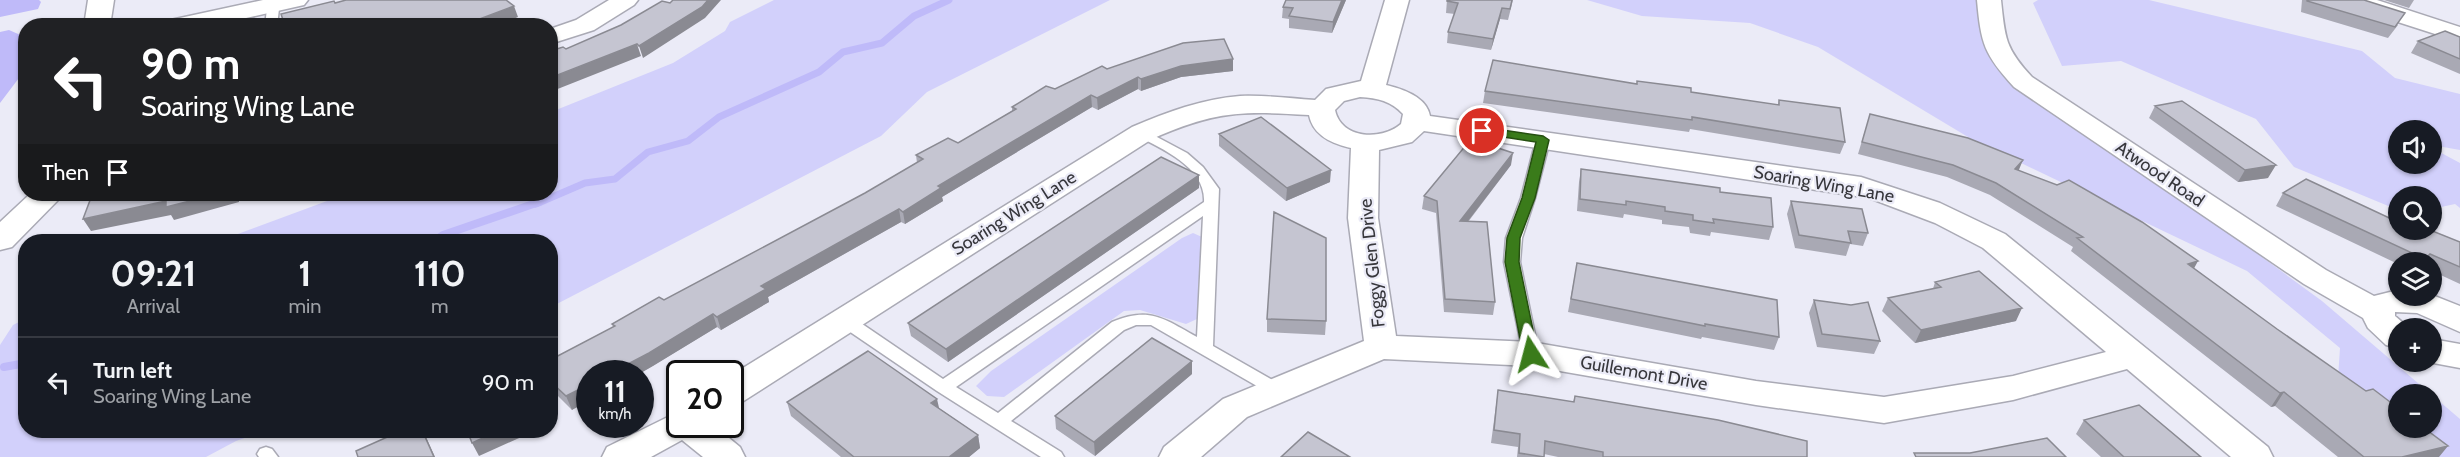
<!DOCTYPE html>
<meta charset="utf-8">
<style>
:root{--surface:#171b24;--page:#242831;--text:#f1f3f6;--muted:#9ea1a6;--line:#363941}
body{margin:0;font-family:Cabin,sans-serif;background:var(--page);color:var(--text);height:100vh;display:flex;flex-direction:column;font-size:22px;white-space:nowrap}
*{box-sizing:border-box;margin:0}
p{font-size:20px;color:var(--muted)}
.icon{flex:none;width:33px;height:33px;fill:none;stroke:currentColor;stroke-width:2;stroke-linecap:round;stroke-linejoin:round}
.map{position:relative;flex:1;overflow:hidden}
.drawer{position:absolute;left:18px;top:234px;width:540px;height:204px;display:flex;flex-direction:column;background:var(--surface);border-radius:24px;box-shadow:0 2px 4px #0004}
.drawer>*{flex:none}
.banner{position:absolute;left:18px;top:18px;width:540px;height:183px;border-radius:24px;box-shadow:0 2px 4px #0004;background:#202124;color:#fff;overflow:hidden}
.fabs{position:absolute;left:2388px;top:120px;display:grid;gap:12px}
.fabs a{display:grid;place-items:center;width:54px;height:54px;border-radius:50%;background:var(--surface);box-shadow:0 2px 4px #0004;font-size:30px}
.speed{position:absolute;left:576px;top:360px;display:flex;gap:12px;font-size:30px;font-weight:700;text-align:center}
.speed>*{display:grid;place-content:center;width:78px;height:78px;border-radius:50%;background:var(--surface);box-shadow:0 2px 4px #0004;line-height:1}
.speed small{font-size:15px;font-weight:400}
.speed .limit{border:3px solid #111;border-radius:9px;background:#fff;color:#111}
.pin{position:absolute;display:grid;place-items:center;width:51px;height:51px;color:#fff;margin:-26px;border:3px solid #fff;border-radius:50%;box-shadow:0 2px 6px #0007}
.me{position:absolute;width:66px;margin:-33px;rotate:351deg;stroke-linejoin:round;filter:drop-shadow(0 0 4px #0008)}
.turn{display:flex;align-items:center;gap:21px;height:126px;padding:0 24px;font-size:27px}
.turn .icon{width:78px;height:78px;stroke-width:2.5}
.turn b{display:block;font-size:42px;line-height:51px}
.then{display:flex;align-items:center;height:57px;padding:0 24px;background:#0003;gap:12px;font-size:22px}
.eta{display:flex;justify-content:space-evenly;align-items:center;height:102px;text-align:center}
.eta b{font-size:36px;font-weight:700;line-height:42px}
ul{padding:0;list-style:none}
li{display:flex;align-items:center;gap:18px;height:90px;padding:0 24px;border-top:2px solid var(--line)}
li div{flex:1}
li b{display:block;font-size:22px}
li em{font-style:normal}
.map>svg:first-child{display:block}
.green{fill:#d2d0fb}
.water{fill:#bfbaf9}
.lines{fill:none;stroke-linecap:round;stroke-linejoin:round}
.stream-far1{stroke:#bfbaf9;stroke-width:7}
.stream{stroke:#bfbaf9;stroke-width:8}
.lane-casing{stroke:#aaaab5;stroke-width:3}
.street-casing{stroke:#aaaab5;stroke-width:3}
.secondary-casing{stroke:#aaaab5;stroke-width:3}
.lane{fill:#fff;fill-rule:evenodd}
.street{fill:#fff;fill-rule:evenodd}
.secondary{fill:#fff;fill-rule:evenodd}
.wall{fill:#a9a9b4}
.shaded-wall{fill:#8a8a92}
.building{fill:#c5c5d1;stroke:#8a8a92;stroke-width:1.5}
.route{fill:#3a7b1a;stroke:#265011;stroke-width:1.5}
.labels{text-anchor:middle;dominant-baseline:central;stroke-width:4.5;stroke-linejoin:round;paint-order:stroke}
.street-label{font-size:18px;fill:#37373c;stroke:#ebebf7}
</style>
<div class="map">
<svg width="2460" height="457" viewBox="0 0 2460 457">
<rect width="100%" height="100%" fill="#ebebf7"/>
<path class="green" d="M774,0H1110L927,92L881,136L551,307L550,242L219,241L346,194H550L551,112L673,63L725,31L730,22Z
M1587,0H1980L2023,82L2322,301L2460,419V457H2427L2406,428H2432V394H2398V422L2338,378L2340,348L2247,271L1973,140L1818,47L1750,23L1642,16Z
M2038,0H2149L2362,51L2395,78L2460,94V150L2432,145V130H2398V164H2432V148L2460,163V208L2455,204L2432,209V196H2398V210L2294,167L2256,119L2121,61L2062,66L2033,3Z
M1193,233L1202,237L1206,243L1197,319L1186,324L1140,310L1124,311L1004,397L987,396L976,386L991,371L1182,238Z
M25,319L26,430L265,431L236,441L206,457H0V345L13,325Z"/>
<path class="water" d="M0,0H39L41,2L38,9L0,17Z
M9,30L25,37V70L0,103V32Z"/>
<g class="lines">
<path class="stream-far1" d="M536,204L585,183L615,179L648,152L688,141L719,117L819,72L843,52L882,43L914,16L949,0"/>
<path class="stream" d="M433,242L443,235L539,202
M4,367L26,363"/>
<defs>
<path id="lane" d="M268,0H280L277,26H265Z
M1142,129L1187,153L1203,167L1219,189L1213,346L1281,385L1284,389L1281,393H1269L1151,325H1136L1124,330L1011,421L1061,452L1064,457H1041L937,391L837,323L835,319L837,315H849L943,379L1204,202C1206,168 1163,149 1137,136L1135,133L1137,130ZM1203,216L1197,337C1164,319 1150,306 1112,322L998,413L956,387Z
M1543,136L1550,140L1535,198L1522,238L1520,262L1539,354L1537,358H1525L1523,354L1504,262L1506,238L1521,198L1536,140Z
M266,447L272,449L278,457H259L257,454L260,449Z"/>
<path id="street" d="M263,0H308L304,5L211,26H163L166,21Z
M609,0H638L634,5L594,30L550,44V29L576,20Z
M1385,0H1409L1386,85C1403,89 1427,97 1430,116L1861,177L1940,203L2005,234L2268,447L2273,457H2231L2127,369L2013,400L1884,423L1756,405L1531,366L1384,359L1247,417L1201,457H1159L1164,447L1223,399L1364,341L1348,218L1351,148C1333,144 1313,136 1309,115C1241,111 1215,111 1152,139L742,402L730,405V376L1132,127C1167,112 1202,99 1240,96C1265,95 1290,98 1315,100L1326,89L1361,81ZM1360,97C1378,98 1391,101 1403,114L1401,124C1381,141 1341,139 1335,110L1344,101ZM1424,131L1869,198L1935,223L1983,248L2106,352L2013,376L1884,397L1756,381L1531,342L1396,336L1378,218L1379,150L1412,142Z
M1977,0H2001C2005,38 2005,48 2032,77L2326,270L2374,296L2398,290V296L2432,295L2460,306V332L2417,313L2395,312V316L2409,328H2398V348L2386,345L2368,328L2363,318L2304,284L2014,87C1984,54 1981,44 1977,0Z
M2341,0H2377L2460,27V42L2345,5Z
M2432,339L2460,344V368L2428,362H2432Z
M680,411V424H712L740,447L745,457H703L682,440L651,457H602L607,447Z"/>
<path id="secondary" d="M88,0H114L110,26H84Z
M30,194H64L12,247L0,250V222Z"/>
</defs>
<use href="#lane" class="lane-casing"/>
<use href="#street" class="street-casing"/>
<use href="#secondary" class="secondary-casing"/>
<use href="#lane" class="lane"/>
<use href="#street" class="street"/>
<use href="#secondary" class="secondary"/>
</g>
<path class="wall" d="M1286,0H1346L1332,33L1289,28V19L1282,18L1283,7Z
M1447,0H1513L1508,20L1500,19L1491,50L1447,43L1448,32L1455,14L1446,13Z
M2302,0H2364L2398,25L2388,38L2301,12Z
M2384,0H2414L2409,8Z
M2460,37V74L2411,53L2418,41Z
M1233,59V71L1181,77L1141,91L1138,89L1098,110L1092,107L942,197L943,201L905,224L901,222L768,297L769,302L721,330L717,327L639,374H590L572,410L550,388V360L613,327L612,324L664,300L865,193L917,163L916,155L958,143L1012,111V107L1107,69Z
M1485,91L1691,92L1778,105L1779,100L1845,142L1840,154L1690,129L1689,132L1483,103Z
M2155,106L2268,178L2238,182L2149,118Z
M1870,114L2019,171L2194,268L2439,457H2338L2275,406L2271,407L2071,251L2073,247L1990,195L1947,177L1858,154Z
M1219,134L1330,182L1286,201L1219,146Z
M1511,165L1468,222L1495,302L1493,315L1444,312L1436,213L1422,209L1424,196Z
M1581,169L1720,192L1773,227L1769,240L1711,232L1710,236L1690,233L1689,227L1662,224V220L1624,214L1623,218L1577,211L1579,182Z
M1199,188L948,362L911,336L908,323Z
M2283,193L2398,230L2460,242V284L2432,271V262H2398V264L2276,206Z
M1791,201L1868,233L1863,246L1850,244L1846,256L1795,248L1787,214Z
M1577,263L1779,337L1774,350L1702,337L1701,339L1568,312Z
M1935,282L2016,321L1915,343L1882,311L1888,298L1933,289Z
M1814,300L1880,341L1874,354L1817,347L1809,313Z
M1267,319L1326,321L1325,335L1267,332Z
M1192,374L1095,456L1056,429L1055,416Z
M1498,390L1573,402L1575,396L1807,457H1558L1544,454V457H1517L1518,447L1491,443Z
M787,402L939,408L978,435L980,448L969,457H841L791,416Z
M2084,420L2201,457H2101L2076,434Z"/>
<path class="shaded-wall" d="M708,0H721L705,18L643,58L639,46Z
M1342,0H1346L1332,33L1333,22Z
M514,6L518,17L497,26H461Z
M1502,8L1500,19L1491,50L1493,39Z
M637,44L641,56L550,92V78Z
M1233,59V71L1181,77L1141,91V79L1181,66Z
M1138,77V89L1098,110L1097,98Z
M1091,95L1092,107L942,197L943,201L905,224L903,212L938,186Z
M1513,153L1511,165L1458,234L1460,221Z
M2023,160L2018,172L2015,169Z
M2276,165L2268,178L2238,182L2245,170Z
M1331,170L1330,182L1286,201L1287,188Z
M1199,175V188L948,362L946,349Z
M218,194H248L239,196V202L174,220L171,215L91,231L83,219L166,201Z
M899,209L901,222L768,297L769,302L721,330L717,317L761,286Z
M2198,261L2191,274L2188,264Z
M2022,308L2016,321L1915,343L1921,330Z
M713,314L717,327L653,366L639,374H609Z
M1192,361V374L1095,456L1094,442Z
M590,384V400L572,410L566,396Z
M2284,392L2275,406L2271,407L2280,393Z
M937,399L940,412L931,403Z
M422,430L426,437L435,457H434Z
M500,430H537L479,456L472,443Z
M978,435L980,448L969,457H949Z
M2448,446L2439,457H2402Z"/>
<path class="building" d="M346,0H506L514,6L461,26H285L281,14L334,1L335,3Z
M673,0H708L702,7L639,46L637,44L550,78V51L563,47L566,49L621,25L662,1L670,3Z
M1286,0H1342L1333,22L1289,16L1293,8L1283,7Z
M1447,0H1512L1510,9L1502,8L1493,39L1448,32L1458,3L1447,1Z
M2307,0H2364L2405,13L2395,27L2307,1Z
M2445,31L2460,37V59L2418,41Z
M1224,39L1233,59L1181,66L1141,79L1138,77L1097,98L1091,95L938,186L941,188L903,212L899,209L761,286L766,289L717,317L713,314L649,353L609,374H590V384L566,396L550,381V360L615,326L612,324L659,297L664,300L865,193L923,159L916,155L948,138L958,143L1016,109L1012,107L1046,86L1055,89L1102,66L1107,69L1183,43Z
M1493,60L1637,84V81L1691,88V92L1779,105V100L1840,108L1845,142L1692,117V120L1485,91Z
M2182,101L2276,165L2245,170L2155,106Z
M1870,114L1968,138L2023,160L2015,169L2057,185L2069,180L2142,222L2198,261L2188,264L2277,329L2366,391L2373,389L2398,408V428H2424L2448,446L2402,457H2364L2284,392L2280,393L2077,238L2083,237L1996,183L1953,165L1862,142Z
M1261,117L1331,170L1287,188L1219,134Z
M1471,139L1513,153L1460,221L1487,222L1495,302L1445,299L1437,201L1424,196Z
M1161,157L1199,175L946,349L908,323Z
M1581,169L1720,188V192L1771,198L1773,227L1713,219L1714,223L1693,220V215L1665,211V207L1626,201V205L1580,199Z
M2306,179L2398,222V230H2430L2460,242V267L2430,254L2425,259L2283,193Z
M101,194H218L166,207V201L83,219L92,195Z
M1791,201L1862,209L1868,233L1848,231L1851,243L1799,235Z
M1274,212L1326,238V321L1267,319Z
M1577,263L1777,300L1779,337L1705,324V326L1571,299Z
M1979,271L2022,308L1921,330L1888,298L1941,287L1935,282Z
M1814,300L1851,305L1868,302L1880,341L1822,334Z
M1152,338L1192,361L1094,442L1055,416Z
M868,351L937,399L931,403L978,435L949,457H854L787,402Z
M1498,390L1574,402L1575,396L1718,420L1807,441V457H1603V452L1545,441L1544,457L1519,453L1520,434L1494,430Z
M2139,405L2201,457H2124L2084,420Z
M403,430H422L434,457H358L356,451Z
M467,430H500L472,443Z
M1308,432L1350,457H1281Z
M2047,438L2066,457H1916L1914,453H1970Z"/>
<path class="route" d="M1482,127L1543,136L1549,140L1535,198L1520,238L1519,262L1538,354L1531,359L1523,354L1505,262L1507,238L1522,198L1536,142L1478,133V128Z"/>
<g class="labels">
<g class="street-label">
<text transform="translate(2160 174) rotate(34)">Atwood Road</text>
<text transform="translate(1824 184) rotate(10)">Soaring Wing Lane</text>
<text transform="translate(1014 213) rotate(-32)">Soaring Wing Lane</text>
<text transform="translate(1372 263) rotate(-96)">Foggy Glen Drive</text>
<text transform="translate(1644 373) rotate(10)">Guillemont Drive</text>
</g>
</g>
</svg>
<div class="fabs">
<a><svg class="icon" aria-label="sound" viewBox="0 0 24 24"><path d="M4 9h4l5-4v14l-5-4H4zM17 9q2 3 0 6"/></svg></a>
<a><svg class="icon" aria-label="search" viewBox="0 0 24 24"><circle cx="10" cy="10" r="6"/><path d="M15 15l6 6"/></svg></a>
<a><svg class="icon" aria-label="layers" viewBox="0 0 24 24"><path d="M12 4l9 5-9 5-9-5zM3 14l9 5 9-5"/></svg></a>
<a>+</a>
<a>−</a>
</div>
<div class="speed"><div>11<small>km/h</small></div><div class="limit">20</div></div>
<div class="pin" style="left:1482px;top:131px;background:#d93025"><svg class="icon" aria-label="arrive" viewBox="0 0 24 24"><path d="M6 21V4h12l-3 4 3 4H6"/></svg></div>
<svg class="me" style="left:1531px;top:354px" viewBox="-20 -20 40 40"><path d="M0-17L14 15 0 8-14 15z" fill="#3a7b1a" stroke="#fff" stroke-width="4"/></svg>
<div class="banner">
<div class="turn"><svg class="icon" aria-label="left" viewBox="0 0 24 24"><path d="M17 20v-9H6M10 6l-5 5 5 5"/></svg><div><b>90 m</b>Soaring Wing Lane</div></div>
<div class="then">Then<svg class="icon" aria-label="arrive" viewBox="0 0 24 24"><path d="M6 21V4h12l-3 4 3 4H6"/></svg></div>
</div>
<section class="drawer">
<div class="eta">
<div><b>09:21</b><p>Arrival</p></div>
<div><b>1</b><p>min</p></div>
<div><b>110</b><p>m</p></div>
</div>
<ul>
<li><svg class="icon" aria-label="left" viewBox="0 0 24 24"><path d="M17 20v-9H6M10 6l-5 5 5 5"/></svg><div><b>Turn left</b><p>Soaring Wing Lane</p></div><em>90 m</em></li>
</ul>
</section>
</div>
